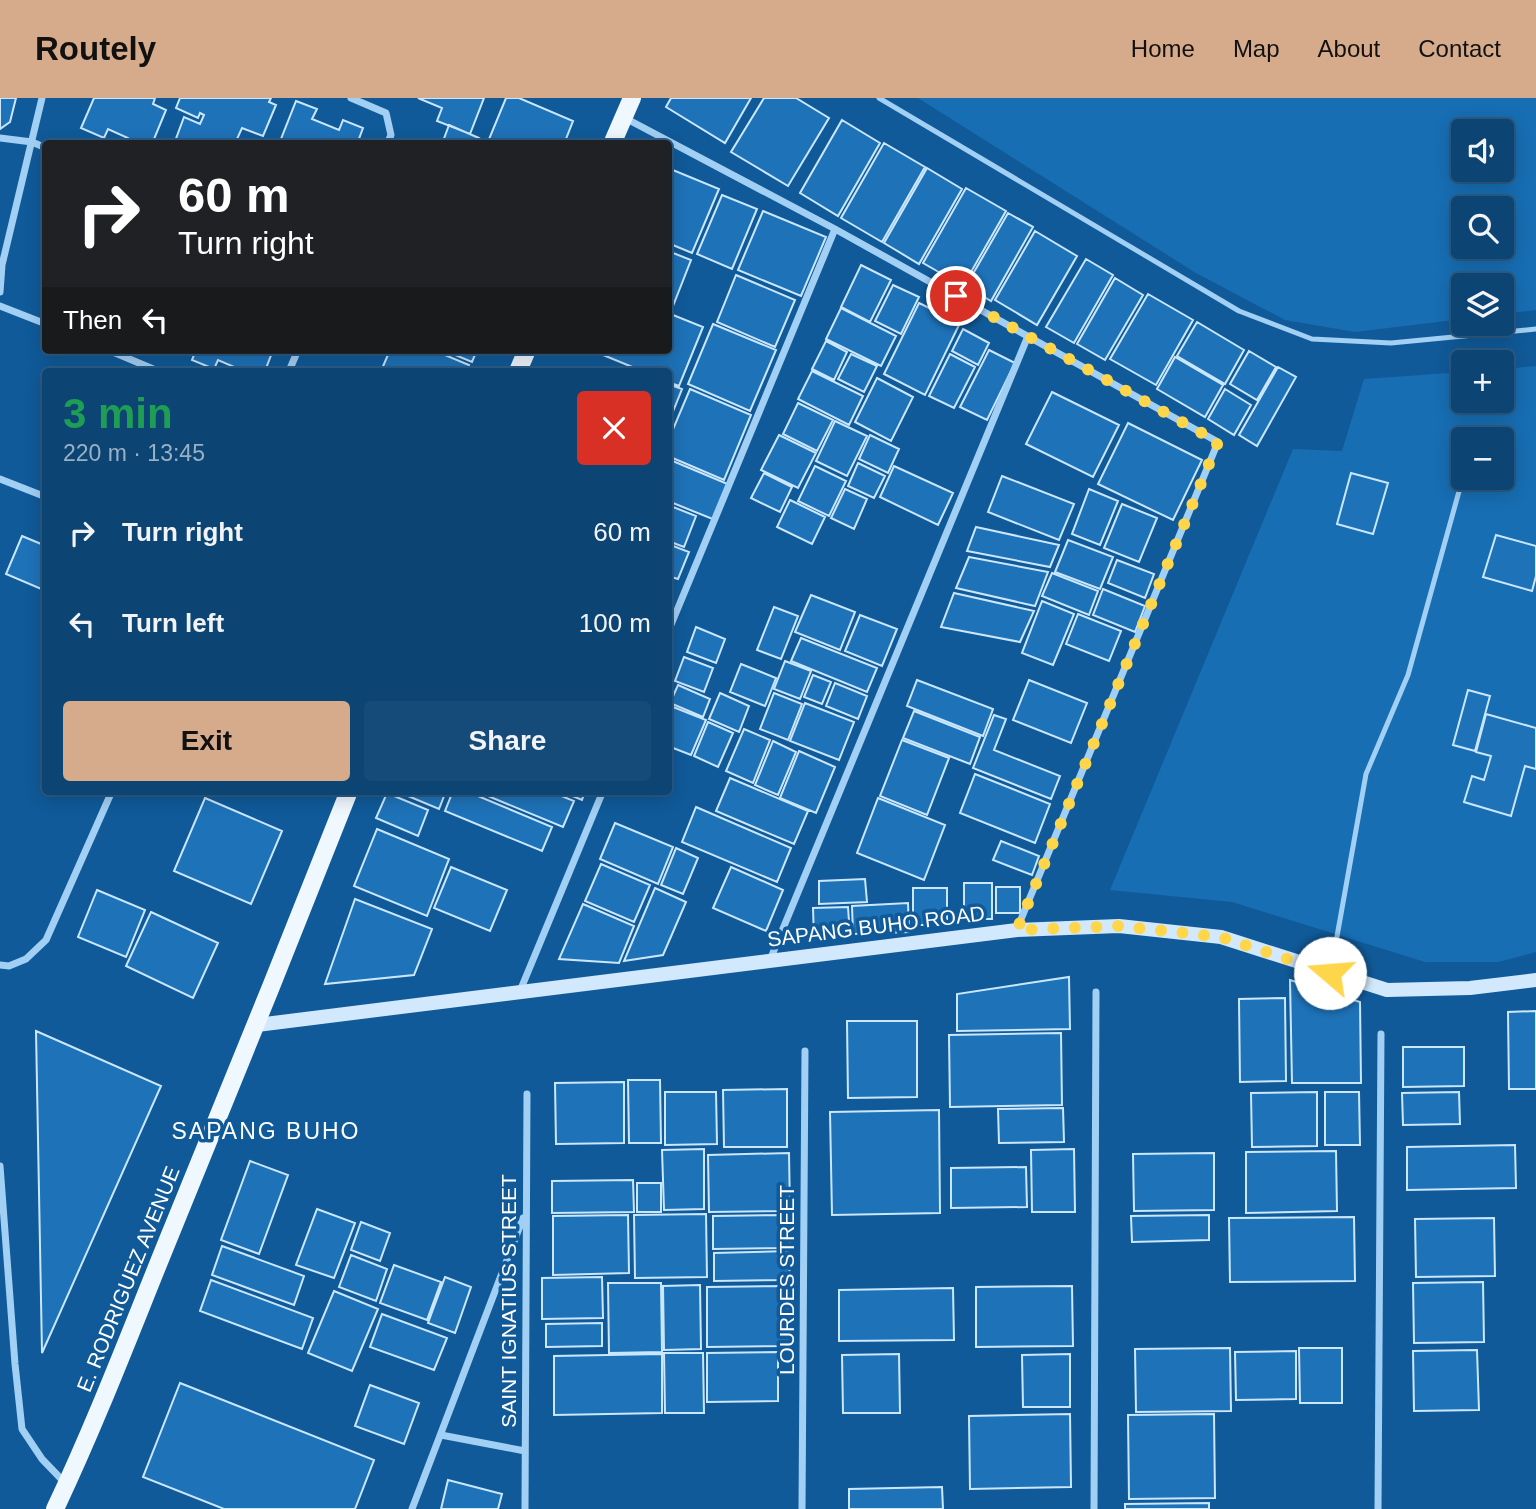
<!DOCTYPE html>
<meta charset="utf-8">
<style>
:root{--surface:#0c4473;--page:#154b78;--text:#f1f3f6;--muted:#9ab0c4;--line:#2c5c85;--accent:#d6ab8b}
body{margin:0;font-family:Helvetica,sans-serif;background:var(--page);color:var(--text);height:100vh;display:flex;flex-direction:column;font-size:26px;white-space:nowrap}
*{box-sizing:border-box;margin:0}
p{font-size:23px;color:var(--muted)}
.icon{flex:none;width:38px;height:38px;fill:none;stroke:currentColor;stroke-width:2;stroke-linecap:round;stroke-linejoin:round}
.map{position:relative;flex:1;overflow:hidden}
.side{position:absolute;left:42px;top:270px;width:630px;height:427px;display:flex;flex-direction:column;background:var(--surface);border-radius:7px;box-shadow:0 4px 18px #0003,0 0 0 2px var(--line)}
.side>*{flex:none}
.top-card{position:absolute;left:42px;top:42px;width:630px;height:214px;border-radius:7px;box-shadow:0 4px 18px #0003,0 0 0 2px var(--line);background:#202124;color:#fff;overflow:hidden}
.controls{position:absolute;left:1451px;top:21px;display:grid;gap:14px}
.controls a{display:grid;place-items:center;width:63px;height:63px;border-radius:7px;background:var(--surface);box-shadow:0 4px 18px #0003,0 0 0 2px var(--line);font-size:35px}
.pin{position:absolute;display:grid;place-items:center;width:60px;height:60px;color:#fff;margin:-30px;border:4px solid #fff;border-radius:50%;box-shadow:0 2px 7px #0007}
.me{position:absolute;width:77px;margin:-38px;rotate:288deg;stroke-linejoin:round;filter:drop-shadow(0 0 5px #0008)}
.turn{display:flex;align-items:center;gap:24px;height:147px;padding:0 21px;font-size:32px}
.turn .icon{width:91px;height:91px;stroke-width:2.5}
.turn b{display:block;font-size:49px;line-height:60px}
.then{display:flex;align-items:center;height:66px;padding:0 21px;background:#0003;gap:14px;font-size:26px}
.round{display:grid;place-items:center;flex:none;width:74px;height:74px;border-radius:7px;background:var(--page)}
.summary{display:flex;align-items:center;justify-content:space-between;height:119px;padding:0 21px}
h1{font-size:42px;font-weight:700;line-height:52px;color:#1e9e55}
.cta{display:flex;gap:14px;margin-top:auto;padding:14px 21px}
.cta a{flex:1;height:80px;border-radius:7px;background:var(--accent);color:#111;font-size:28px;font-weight:700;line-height:80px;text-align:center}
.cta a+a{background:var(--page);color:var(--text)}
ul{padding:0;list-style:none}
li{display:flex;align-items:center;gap:21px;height:91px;padding:0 21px}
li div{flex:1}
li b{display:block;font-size:26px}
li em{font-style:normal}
header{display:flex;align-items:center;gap:42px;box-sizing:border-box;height:98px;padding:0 35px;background:var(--accent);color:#111}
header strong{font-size:33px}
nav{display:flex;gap:38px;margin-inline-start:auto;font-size:24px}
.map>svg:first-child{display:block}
.green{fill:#176eb3;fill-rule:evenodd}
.building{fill:#1e72b8;stroke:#cae7fe;stroke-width:2}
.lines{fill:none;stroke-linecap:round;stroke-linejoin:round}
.lane{stroke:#a2cff4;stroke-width:5}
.street{stroke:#a2cff4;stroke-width:7}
.secondary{stroke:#d2e9fd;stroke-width:14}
.primary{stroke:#eff7ff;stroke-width:18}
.route{stroke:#ffd54a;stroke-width:12;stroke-dasharray:0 21.6}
.labels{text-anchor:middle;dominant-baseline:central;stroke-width:7;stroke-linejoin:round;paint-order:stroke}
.street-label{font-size:21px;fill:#fff;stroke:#105a99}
.neighbourhood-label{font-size:23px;letter-spacing:2px;fill:#fff;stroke:#105a99}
</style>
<header>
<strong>Routely</strong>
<nav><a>Home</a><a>Map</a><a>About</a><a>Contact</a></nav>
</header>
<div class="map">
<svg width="1536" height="1411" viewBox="0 0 1536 1411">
<rect width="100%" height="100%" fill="#105a99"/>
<path class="green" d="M918,0H1536V212L1502,216V187H1463V221L1355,234L1285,222L1196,175ZM1463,33H1502V72H1463ZM1463,110H1502V149H1463Z
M1536,268V854L1498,864H1425L1232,804L1110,792L1293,351L1342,353L1364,281L1463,274V303H1502V271ZM1463,341H1502V380H1463Z"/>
<path class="building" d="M0,0H16L10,24L0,31Z
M94,0H155L153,6L166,12L152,46H126L128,40L108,31L104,40L81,30Z
M180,0H271L269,4L276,7L263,38L242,30L237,41L249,46H174L184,19L200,26L204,17L200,15L198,20L176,10Z
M418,0H484L470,36L437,23L442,10Z
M506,0H519L573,23L564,46H487Z
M671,0H751L725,45L666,9Z
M764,0H796L829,20L788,88L731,54Z
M296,3L317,11L312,21L339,32L343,22L363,30L357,46H279Z
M842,22L880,45L838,118L800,95Z
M449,27L479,40L476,46H442Z
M884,45L925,69L882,144L841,120Z
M668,70L719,91L692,155L668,145Z
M927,70L962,91L919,166L884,145Z
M966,90L1006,113L963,188L923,165Z
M722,97L757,111L732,171L697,156Z
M763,113L826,139L801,198L738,172Z
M1008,115L1033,129L991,203L966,188Z
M1035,133L1077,158L1037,227L995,202Z
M668,153L691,162L673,208L668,206Z
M1086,161L1113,177L1074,245L1046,229Z
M861,167L891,182L870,224L841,209Z
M736,177L795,202L775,249L717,224Z
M1115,180L1143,197L1105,262L1077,246Z
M893,187L919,199L901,236L875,223Z
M1148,196L1193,222L1156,287L1110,261Z
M919,205L960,225L925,297L884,276Z
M841,210L896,238L881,268L826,241Z
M668,215L703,229L679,288L668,284V273H642L591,252H668Z
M1197,224L1244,252L1225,286L1177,258Z
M713,226L776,252L750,313L688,286Z
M963,231L989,245L978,267L952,253Z
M826,243L847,254L834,282L812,271Z
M196,252H273L265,273H238L239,271L218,262L214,271L192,262Z
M390,252H433L469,267L466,273H381Z
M443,252H477L472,264Z
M989,252L1015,265L987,322L960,309Z
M1249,253L1276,269L1257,302L1230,286Z
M851,256L877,268L864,294L838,281Z
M950,256L975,269L954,310L929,298Z
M1175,259L1223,287L1205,319L1157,291Z
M1278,269L1296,279L1257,348L1239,337Z
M812,273L863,298L849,327L798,301Z
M877,280L913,299L891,343L855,324Z
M668,286L682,291L668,326Z
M690,291L751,317L724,382L668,358V343Z
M1225,291L1251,307L1234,337L1208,321Z
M1052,294L1119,327L1093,379L1026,346Z
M798,305L833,322L817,353L783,336Z
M835,323L867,338L847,378L816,363Z
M1128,325L1202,362L1173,422L1098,386Z
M779,337L816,355L798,390L761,372Z
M870,337L899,351L888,375L859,361Z
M668,361L730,387L715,422L668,403Z
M858,365L885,378L874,400L848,388Z
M815,368L846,383L829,418L798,403Z
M894,368L953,395L938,427L880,399Z
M764,375L792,389L780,414L751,400Z
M1351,375L1388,385L1373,436L1337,426Z
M1002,378L1074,406L1059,442L988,414Z
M845,391L867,401L854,431L831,420Z
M1089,391L1118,403L1100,447L1072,436Z
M790,402L825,419L812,446L777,429Z
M1122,406L1157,420L1139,464L1104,450Z
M668,407L696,418L684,449L668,443Z
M976,429L1059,447L1050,469L967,453Z
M1496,437L1536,448V478L1532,493L1483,479Z
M22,438L46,448V493L6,476Z
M1068,442L1113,459L1100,491L1055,474Z
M668,446L689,454L678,481L668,478Z
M969,459L1048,474L1035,508L956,490Z
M1117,462L1154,476L1145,500L1108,485Z
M1052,475L1098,493L1089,517L1042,498Z
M1103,491L1145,508L1135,534L1093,517Z
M954,495L1034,513L1020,544L941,529Z
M811,497L855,514L840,552L795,534Z
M1042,503L1074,516L1053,567L1022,555Z
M774,509L798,518L781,561L757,552Z
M1078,516L1121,533L1109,563L1066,546Z
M860,517L897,531L882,568L845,553Z
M696,529L725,541L716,565L687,554Z
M801,540L877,570L867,594L791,563Z
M684,559L713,570L704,594L675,583Z
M785,563L811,573L800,601L774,591Z
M741,566L776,580L765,608L730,594Z
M813,577L831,584L822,606L804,599Z
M917,582L993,611L983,638L907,608Z
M1029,582L1087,605L1071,645L1013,622Z
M835,585L867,598L858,621L826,608Z
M678,587L710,601L703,619L670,605Z
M1468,592L1490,598L1475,653L1453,647Z
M720,595L749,608L739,634L709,621Z
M774,595L802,606L788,642L760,631Z
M805,605L854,624L839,662L790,643Z
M668,607L706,622L691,657L668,648Z
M914,613L980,639L970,666L903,640Z
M1486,616L1536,630V671L1525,668L1511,718L1464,704L1472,678L1484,682L1491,658L1476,654Z
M994,617L1006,621L994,652L1060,678L1051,701L973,670Z
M708,624L733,635L718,669L694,658Z
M744,631L770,642L753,685L726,673Z
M902,642L949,660L927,717L880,698Z
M773,643L796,654L778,697L755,687Z
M799,653L835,669L816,715L780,700Z
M975,676L1050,706L1035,745L960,715Z
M730,680L808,713L794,746L716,713Z
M396,693H446L439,711Z
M453,693H466L552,729L542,753L445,713Z
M476,693H549L574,703L563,729Z
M560,693H585L582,702Z
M387,695L428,712L418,738L376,720Z
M205,700L282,733L251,806L174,773Z
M878,700L945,727L924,782L857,755Z
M696,709L791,750L777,784L682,744Z
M615,725L673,749L658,786L600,761Z
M377,731L449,761L427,818L354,788Z
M1001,743L1039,758L1032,777L993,762Z
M676,750L698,760L683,796L661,787Z
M601,766L650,787L634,824L585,803Z
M451,769L507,792L490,833L434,810Z
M731,769L783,792L766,833L713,810Z
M865,781L867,804L819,806V783Z
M964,785H992V821H964Z
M996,789H1020V815H996Z
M655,790L686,804L663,857L624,863Z
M913,790H947V827H913Z
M97,792L145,812L126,859L78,839Z
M355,801L432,831L414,877L325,886Z
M908,805L909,834L853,836L852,808Z
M583,806L634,828L619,865L559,861Z
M848,809L850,838L814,840L813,810Z
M151,814L218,845L193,900L126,868Z
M1069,879L1070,931L957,933V896Z
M1290,882L1360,904L1361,985H1292Z
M1285,900L1286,983L1240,984L1239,901Z
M1536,913V991H1509L1508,914Z
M847,923H917V999L848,1000Z
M36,933L161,988L42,1255Z
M1061,935L1062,1007L950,1009L949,937Z
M1403,949H1464V988L1403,989Z
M628,982H660L661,1045H629Z
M624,984V1045L556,1046L555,985Z
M787,991V1049H724L723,992Z
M665,994H716L717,1046L665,1047Z
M1317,994V1048L1252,1049L1251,995Z
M1325,994H1359L1360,1047H1325Z
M1459,994L1460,1026L1403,1027L1402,995Z
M1063,1010L1064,1044L999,1045L998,1011Z
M939,1012L940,1115L832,1117L830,1014Z
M1515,1047L1516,1090L1407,1092V1049Z
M704,1051V1111L664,1112L662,1052Z
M1074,1051L1075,1114H1032L1031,1052Z
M1336,1053L1337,1113L1246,1115V1054Z
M789,1055L790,1113L709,1114L708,1057Z
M1214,1055V1112L1134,1113L1133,1056Z
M250,1063L288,1077L259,1156L221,1142Z
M1026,1069L1027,1109L951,1110V1070Z
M633,1082L634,1114L552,1115V1083Z
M637,1085H661V1114H637Z
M317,1111L355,1125L334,1180L296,1167Z
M706,1116L707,1179L635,1180L634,1117Z
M628,1117L629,1175L553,1177V1118Z
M789,1117L790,1150L713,1151V1118Z
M1209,1117V1142L1132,1144L1131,1118Z
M1354,1119L1355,1183L1230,1184L1229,1120Z
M1494,1120L1495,1178L1416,1179L1415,1121Z
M361,1124L390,1135L380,1163L351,1152Z
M222,1148L304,1178L294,1207L212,1177Z
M789,1153L790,1182L714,1183V1155Z
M351,1157L387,1171L376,1203L339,1189Z
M394,1167L441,1184L427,1222L380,1205Z
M445,1179L471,1189L455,1235L428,1225Z
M602,1179L603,1220L542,1221V1180Z
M211,1182L313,1220L302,1251L200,1213Z
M1483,1184L1484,1244L1414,1245L1413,1185Z
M608,1185H661L662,1254L609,1255Z
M700,1187L701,1251L664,1252L663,1188Z
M791,1188L792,1248L707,1249V1189Z
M1072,1188L1073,1248L976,1249V1189Z
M953,1190L954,1242L839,1243V1192Z
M334,1193L378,1211L352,1273L308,1255Z
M382,1216L447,1240L434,1272L370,1249Z
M602,1225V1248L546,1249V1226Z
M1230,1250L1231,1313L1136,1314L1135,1251Z
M1299,1250H1342V1305H1300Z
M1477,1252L1479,1312L1414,1313L1413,1253Z
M1296,1253V1301L1236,1302L1235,1254Z
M778,1254V1303L707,1304V1255Z
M664,1255H703L704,1315H665Z
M662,1256V1315L554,1317V1258Z
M899,1256L900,1315H843L842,1257Z
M1070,1256V1309H1023L1022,1257Z
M180,1285L374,1362L355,1411H224L143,1379Z
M370,1287L419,1305L404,1346L355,1328Z
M1070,1316L1071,1389L970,1391L969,1318Z
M1214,1316L1215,1400L1129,1401L1128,1317Z
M448,1382L502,1396L498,1411H441Z
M942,1389L943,1411H849V1391Z
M1209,1405V1411H1125V1406Z"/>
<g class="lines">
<path class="lane" d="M879,0L1239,213L1312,241L1391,245L1536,231
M1331,872L1366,676L1408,577L1463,379"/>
<path class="street" d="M351,0L386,15L391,37L387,46
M625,20L835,131L1218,344L1017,831
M0,40L32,44L46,50
M0,194L2,167L42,0
M0,208L46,226
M108,252L158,273
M289,273L298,252
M0,381L46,399
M668,534L835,131
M770,862L1028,238
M0,867L9,868L26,861L46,842L112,693
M520,893L603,693
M0,1068L15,1266L22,1331L42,1361L66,1386
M441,1337L525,1353
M412,1411L523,1120
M525,1411L527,996
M802,1411L805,953
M1094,1411L1096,894
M1378,1411L1381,936"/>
<path class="secondary" d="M257,927L1017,832L1119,828L1221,839L1387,892L1470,890L1536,882"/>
<path class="primary" d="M612,46L632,0
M518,273L527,252
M55,1411C99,1318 135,1222 174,1127C233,983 292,838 349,693"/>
</g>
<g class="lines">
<path class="route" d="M956,198L1218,344L1017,832L1119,828L1221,839L1330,875"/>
</g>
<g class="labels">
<g class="street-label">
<text transform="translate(876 828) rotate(-7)">SAPANG BUHO ROAD</text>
<text transform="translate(128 1181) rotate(-68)">E. RODRIGUEZ AVENUE</text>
<text transform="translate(786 1182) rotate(-90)">LOURDES STREET</text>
<text transform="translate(508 1203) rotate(-90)">SAINT IGNATIUS STREET</text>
</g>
<g class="neighbourhood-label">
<text x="266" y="1033">SAPANG BUHO</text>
</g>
</g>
</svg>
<div class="controls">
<a><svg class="icon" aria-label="sound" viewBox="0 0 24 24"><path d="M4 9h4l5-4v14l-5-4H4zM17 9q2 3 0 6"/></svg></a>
<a><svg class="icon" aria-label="search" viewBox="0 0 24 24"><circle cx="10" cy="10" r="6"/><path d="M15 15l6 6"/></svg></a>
<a><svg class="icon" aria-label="layers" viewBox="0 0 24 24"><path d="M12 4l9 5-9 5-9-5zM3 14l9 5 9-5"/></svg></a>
<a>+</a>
<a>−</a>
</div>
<div class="pin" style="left:956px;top:198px;background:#d93025"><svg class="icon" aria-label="arrive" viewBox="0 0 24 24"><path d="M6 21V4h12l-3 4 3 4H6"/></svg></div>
<svg class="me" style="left:1330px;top:875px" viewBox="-20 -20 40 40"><circle r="19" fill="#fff"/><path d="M0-13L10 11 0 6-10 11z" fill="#ffd54a"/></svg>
<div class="top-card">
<div class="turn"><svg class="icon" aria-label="right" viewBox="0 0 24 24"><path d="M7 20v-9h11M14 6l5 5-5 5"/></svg><div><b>60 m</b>Turn right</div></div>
<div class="then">Then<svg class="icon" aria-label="left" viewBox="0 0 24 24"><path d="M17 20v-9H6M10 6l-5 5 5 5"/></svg></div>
</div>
<section class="side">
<div class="summary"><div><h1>3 min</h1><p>220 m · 13:45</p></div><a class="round" style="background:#d93025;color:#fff"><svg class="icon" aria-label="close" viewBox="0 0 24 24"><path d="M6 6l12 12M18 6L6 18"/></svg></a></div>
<ul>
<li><svg class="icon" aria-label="right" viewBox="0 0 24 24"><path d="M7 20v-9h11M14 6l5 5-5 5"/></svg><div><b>Turn right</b></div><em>60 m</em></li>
<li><svg class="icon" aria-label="left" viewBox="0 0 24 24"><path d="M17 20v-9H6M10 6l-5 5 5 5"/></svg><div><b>Turn left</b></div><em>100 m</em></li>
</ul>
<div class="cta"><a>Exit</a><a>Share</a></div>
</section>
</div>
